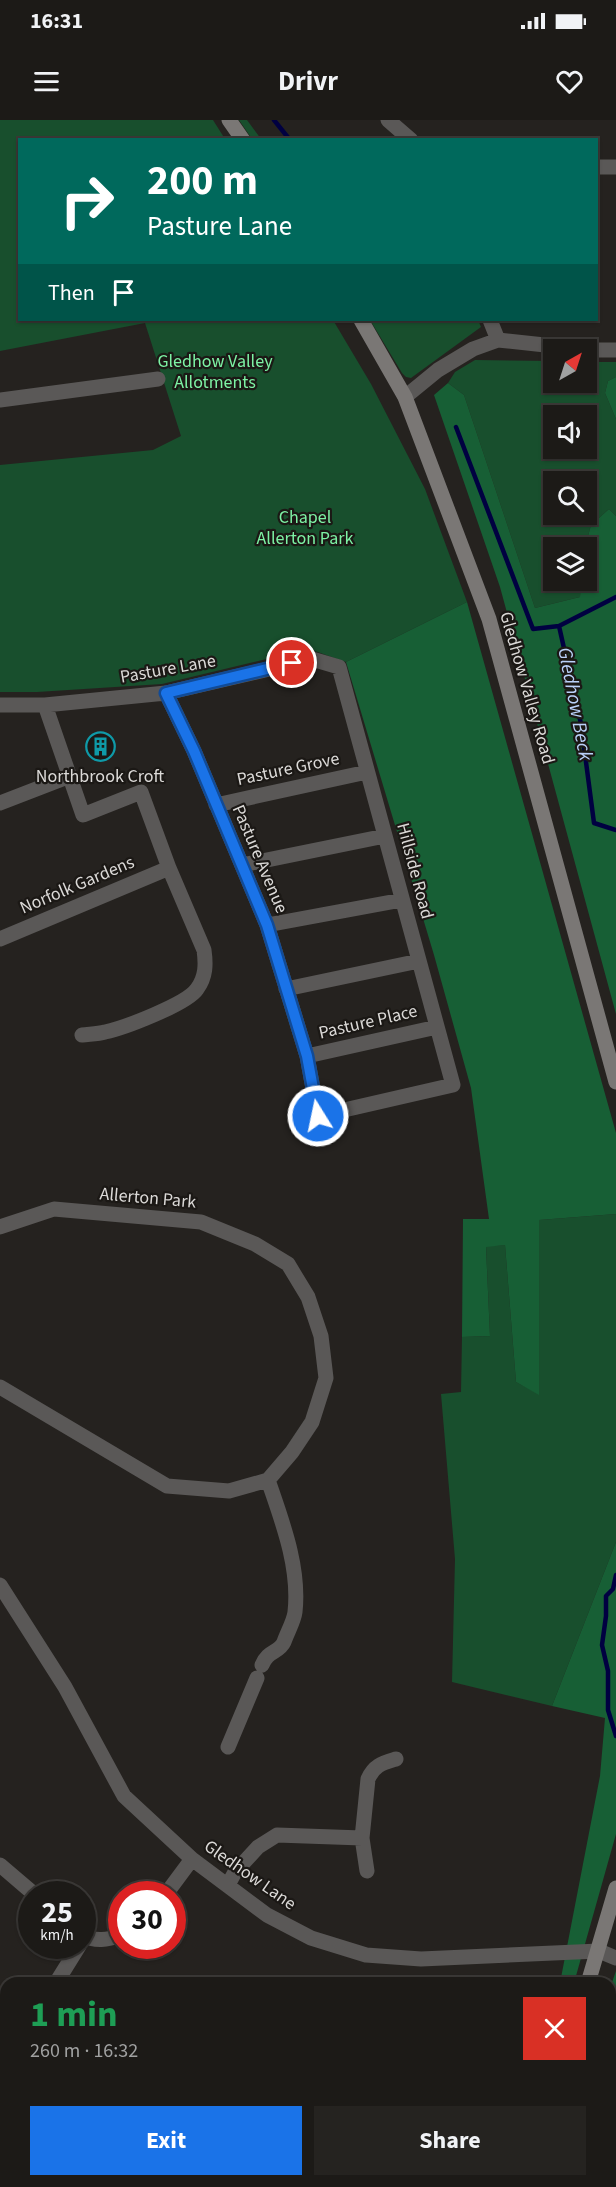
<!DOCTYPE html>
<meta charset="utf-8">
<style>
:root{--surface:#1c1a17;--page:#252320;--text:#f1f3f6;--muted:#a0a1a1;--line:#3a3836;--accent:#1a73e8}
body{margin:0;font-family:"Source Sans 3",sans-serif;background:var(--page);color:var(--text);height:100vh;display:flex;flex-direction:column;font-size:22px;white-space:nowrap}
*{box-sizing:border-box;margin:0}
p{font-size:20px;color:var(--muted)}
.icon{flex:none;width:33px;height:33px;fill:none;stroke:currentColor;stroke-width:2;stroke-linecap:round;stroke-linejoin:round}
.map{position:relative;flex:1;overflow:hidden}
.sheet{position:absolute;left:0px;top:1857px;width:616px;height:210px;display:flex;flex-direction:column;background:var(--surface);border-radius:18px 18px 0 0;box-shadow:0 2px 4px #0004,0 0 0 2px var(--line)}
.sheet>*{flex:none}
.top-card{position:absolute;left:18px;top:18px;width:580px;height:183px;border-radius:0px;box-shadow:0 2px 4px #0004,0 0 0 2px var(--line);background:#00695c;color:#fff;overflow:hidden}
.needle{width:39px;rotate:39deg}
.buttons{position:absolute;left:543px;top:219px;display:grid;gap:12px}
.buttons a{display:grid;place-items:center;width:54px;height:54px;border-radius:0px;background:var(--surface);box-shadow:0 2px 4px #0004,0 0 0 2px var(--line);font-size:30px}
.speed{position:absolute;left:18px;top:1761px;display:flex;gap:12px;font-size:30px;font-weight:700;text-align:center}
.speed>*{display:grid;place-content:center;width:78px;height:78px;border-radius:50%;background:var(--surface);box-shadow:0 2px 4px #0004,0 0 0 2px var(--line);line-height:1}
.speed small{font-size:15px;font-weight:400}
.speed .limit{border:9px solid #d22;background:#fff;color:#111}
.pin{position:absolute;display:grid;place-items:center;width:51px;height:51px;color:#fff;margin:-26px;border:3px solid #fff;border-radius:50%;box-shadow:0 2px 6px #0007}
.me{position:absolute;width:66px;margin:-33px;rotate:350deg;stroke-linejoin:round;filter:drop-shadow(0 0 4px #0008)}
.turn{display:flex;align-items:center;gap:21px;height:126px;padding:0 30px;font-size:27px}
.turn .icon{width:78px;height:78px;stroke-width:2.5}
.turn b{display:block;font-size:42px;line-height:51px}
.then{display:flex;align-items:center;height:57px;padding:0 30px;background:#0003;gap:12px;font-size:22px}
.round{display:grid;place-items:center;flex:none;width:63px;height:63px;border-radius:0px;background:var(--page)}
.overview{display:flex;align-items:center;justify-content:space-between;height:102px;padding:0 30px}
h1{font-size:36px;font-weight:700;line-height:45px;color:#1e9e55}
.action{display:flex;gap:12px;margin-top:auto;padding:12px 30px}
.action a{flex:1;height:69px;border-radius:0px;background:var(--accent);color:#fff;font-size:24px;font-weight:700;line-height:69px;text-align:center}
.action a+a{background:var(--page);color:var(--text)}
.status{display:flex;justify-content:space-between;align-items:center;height:42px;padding:0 30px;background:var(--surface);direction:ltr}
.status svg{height:16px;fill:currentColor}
header{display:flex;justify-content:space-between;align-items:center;height:78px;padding:0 30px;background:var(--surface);font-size:27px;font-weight:700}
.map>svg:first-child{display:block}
.green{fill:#184f2d;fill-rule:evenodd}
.forest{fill:#175f35}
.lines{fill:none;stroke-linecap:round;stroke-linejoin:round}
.stream{stroke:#000041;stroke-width:4.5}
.street{stroke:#5a5857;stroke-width:15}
.secondary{stroke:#7a7775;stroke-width:15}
.route-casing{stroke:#114b97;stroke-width:15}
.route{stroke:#1a73e8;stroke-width:10}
.labels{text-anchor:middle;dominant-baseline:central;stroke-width:4.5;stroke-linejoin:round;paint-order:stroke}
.park-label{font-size:18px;fill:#7df2a4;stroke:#1b1815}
.street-label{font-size:18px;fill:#dbd9d7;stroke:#1b1815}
.poi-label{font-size:18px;fill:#dbd9d7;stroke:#1b1815}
.water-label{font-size:20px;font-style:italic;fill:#bad1f9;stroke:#1b1815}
</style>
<div class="status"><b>16:31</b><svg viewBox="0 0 49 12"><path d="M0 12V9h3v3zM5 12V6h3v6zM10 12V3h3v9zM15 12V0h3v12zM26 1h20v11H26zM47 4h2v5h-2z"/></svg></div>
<header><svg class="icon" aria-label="menu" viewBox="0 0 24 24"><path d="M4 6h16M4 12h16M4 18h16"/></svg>Drivr<svg class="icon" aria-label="heart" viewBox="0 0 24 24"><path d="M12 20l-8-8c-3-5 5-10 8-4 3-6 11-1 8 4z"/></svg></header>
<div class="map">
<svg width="616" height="2067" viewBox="0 0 616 2067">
<rect width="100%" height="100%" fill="#25221f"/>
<path class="green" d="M0,0H213L225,19L20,20V200H333L371,264L425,369L467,482L346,542L309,529L162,564L37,572H0V345L153,330L181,316L145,203L0,231Z
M239,0H247L261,19H252Z
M370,200H478L481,207L411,258L406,257L402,253Z
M475,240L553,241L554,262H586L587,242H616V257L608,261L605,273L616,299V396L609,389L591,405L585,427L554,428V460L581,461L580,477L535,488L464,275L448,263L455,252ZM554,296H586V328H554ZM554,362H586V394H554Z
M616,1094V1422L552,1586L452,1562L455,1439L441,1274L461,1272L462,1217L490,1216L486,1126L505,1125L516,1262L539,1274V1100Z"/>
<path class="forest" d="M616,257V299L605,273L608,261Z
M448,263L464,275L535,488L580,477L581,461L586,460L585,427L591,405L609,389L616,396V894L500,467L434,275Z
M467,482L616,1013V1094L539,1100V1275L516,1262L505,1125L486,1127L490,1216L462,1217L463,1099H489L471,968L434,835L346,542Z
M616,1422V1714L574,1863H560L600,1656L605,1598L552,1586Z
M616,1851V2067H546L548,2061H610V1868Z"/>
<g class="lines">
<path class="stream" d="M274,0L290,20
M456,307L533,509L559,506
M616,477L559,506L581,604L594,703L616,710
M616,1455L613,1469L606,1476V1496L602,1525L608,1551V1590L616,1616
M610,1934L616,1920
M584,2061V2067"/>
<path class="street" d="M388,0L411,20
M597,47H616
M490,200L498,220
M405,277L438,250L473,229L498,220L591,230H616
M0,280L158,259
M0,585H45L166,573L312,539L339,547L453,965L318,996L307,936L267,805L194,631L166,573
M45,585L83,695L141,672L169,748L204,830C206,844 206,857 197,869C187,884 124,908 105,912C98,914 90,914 82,915
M0,683L70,656
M216,685L367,652
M242,745L385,716
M267,805L402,780
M0,819L169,748
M286,869L419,841
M307,936L437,907
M0,1107L54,1089L201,1102L255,1124L288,1144L308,1177L321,1216L326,1258L312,1302L292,1332L268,1360L229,1371L167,1366L0,1267
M0,1465L65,1567L124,1676L192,1739L267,1795L311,1818L366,1835L421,1839L599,1831L616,1838
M262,1545C268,1530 279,1533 284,1522C287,1513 294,1501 295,1492C300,1447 282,1401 268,1360
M228,1627L257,1558
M0,1745L34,1774
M367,1751L362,1718L368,1659C374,1645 383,1643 396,1639
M228,1765L235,1752L258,1727L277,1715L362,1718
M166,1774L192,1739
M82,1815C96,1822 107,1820 122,1815
M56,1863L79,1826
M0,1954L6,1944
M182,2067L184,2061
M422,2067L429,2061"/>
<path class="secondary" d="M229,0L243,20
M361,200L405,277L489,499L616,962
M588,1863L616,1768
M520,2067L522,2061"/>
</g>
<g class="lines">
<defs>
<path id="route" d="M292,543L166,573L194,631L267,805L307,936L318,996"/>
</defs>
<use href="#route" class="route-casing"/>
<use href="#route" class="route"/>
</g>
<defs>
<symbol id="building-ring" viewBox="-11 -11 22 22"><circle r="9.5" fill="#1b1815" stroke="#0f9aa8" stroke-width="1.5"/><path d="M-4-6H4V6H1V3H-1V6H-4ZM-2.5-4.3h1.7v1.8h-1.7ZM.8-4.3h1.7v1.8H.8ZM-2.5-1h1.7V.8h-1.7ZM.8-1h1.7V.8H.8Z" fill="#0f9aa8"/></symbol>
</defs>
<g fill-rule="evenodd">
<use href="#building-ring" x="84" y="610" width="33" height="33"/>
</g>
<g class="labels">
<g class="park-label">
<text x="215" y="241">Gledhow Valley<tspan x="215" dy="21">Allotments</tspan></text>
<text x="305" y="397">Chapel<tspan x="305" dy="21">Allerton Park</tspan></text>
</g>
<g class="street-label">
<text transform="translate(168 549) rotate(-10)">Pasture Lane</text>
<text transform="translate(527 568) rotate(74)">Gledhow Valley Road</text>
<text transform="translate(288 649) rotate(-12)">Pasture Grove</text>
<text transform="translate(260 739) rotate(67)">Pasture Avenue</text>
<text transform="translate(415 751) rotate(75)">Hillside Road</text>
<text transform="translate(77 765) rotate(-23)">Norfolk Gardens</text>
<text transform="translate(368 902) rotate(-13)">Pasture Place</text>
<text transform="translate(148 1078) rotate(5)">Allerton Park</text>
<text transform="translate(250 1755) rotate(35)">Gledhow Lane</text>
</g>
<g class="poi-label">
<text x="100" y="656">Northbrook Croft</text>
</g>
<g class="water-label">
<text transform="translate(575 584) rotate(79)">Gledhow Beck</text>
</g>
</g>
</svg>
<div class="buttons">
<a><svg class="needle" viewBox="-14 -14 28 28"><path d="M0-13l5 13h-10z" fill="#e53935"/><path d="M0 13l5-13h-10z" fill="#a0a1a1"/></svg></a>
<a><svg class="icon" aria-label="sound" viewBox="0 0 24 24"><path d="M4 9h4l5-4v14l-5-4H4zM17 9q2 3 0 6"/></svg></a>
<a><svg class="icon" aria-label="search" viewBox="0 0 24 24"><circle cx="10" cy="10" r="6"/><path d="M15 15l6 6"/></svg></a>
<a><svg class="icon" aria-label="layers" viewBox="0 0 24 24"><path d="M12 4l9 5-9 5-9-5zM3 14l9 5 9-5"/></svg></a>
</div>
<div class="speed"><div>25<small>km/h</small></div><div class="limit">30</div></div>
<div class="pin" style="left:292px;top:543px;background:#d93025"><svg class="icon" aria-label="arrive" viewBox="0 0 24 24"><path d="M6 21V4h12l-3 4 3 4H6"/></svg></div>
<svg class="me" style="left:318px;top:996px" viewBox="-20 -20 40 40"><circle r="17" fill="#1a73e8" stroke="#fff" stroke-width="3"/><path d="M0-11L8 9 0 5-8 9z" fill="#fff"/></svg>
<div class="top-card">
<div class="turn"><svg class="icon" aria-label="right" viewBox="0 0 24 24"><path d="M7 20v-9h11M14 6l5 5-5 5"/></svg><div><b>200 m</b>Pasture Lane</div></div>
<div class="then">Then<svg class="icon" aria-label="arrive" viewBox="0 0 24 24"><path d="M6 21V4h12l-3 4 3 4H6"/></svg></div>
</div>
<section class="sheet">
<div class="overview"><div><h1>1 min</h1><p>260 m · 16:32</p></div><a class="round" style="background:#d93025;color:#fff"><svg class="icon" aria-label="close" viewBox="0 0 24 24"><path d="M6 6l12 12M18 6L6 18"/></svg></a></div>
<div class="action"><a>Exit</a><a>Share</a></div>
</section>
</div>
